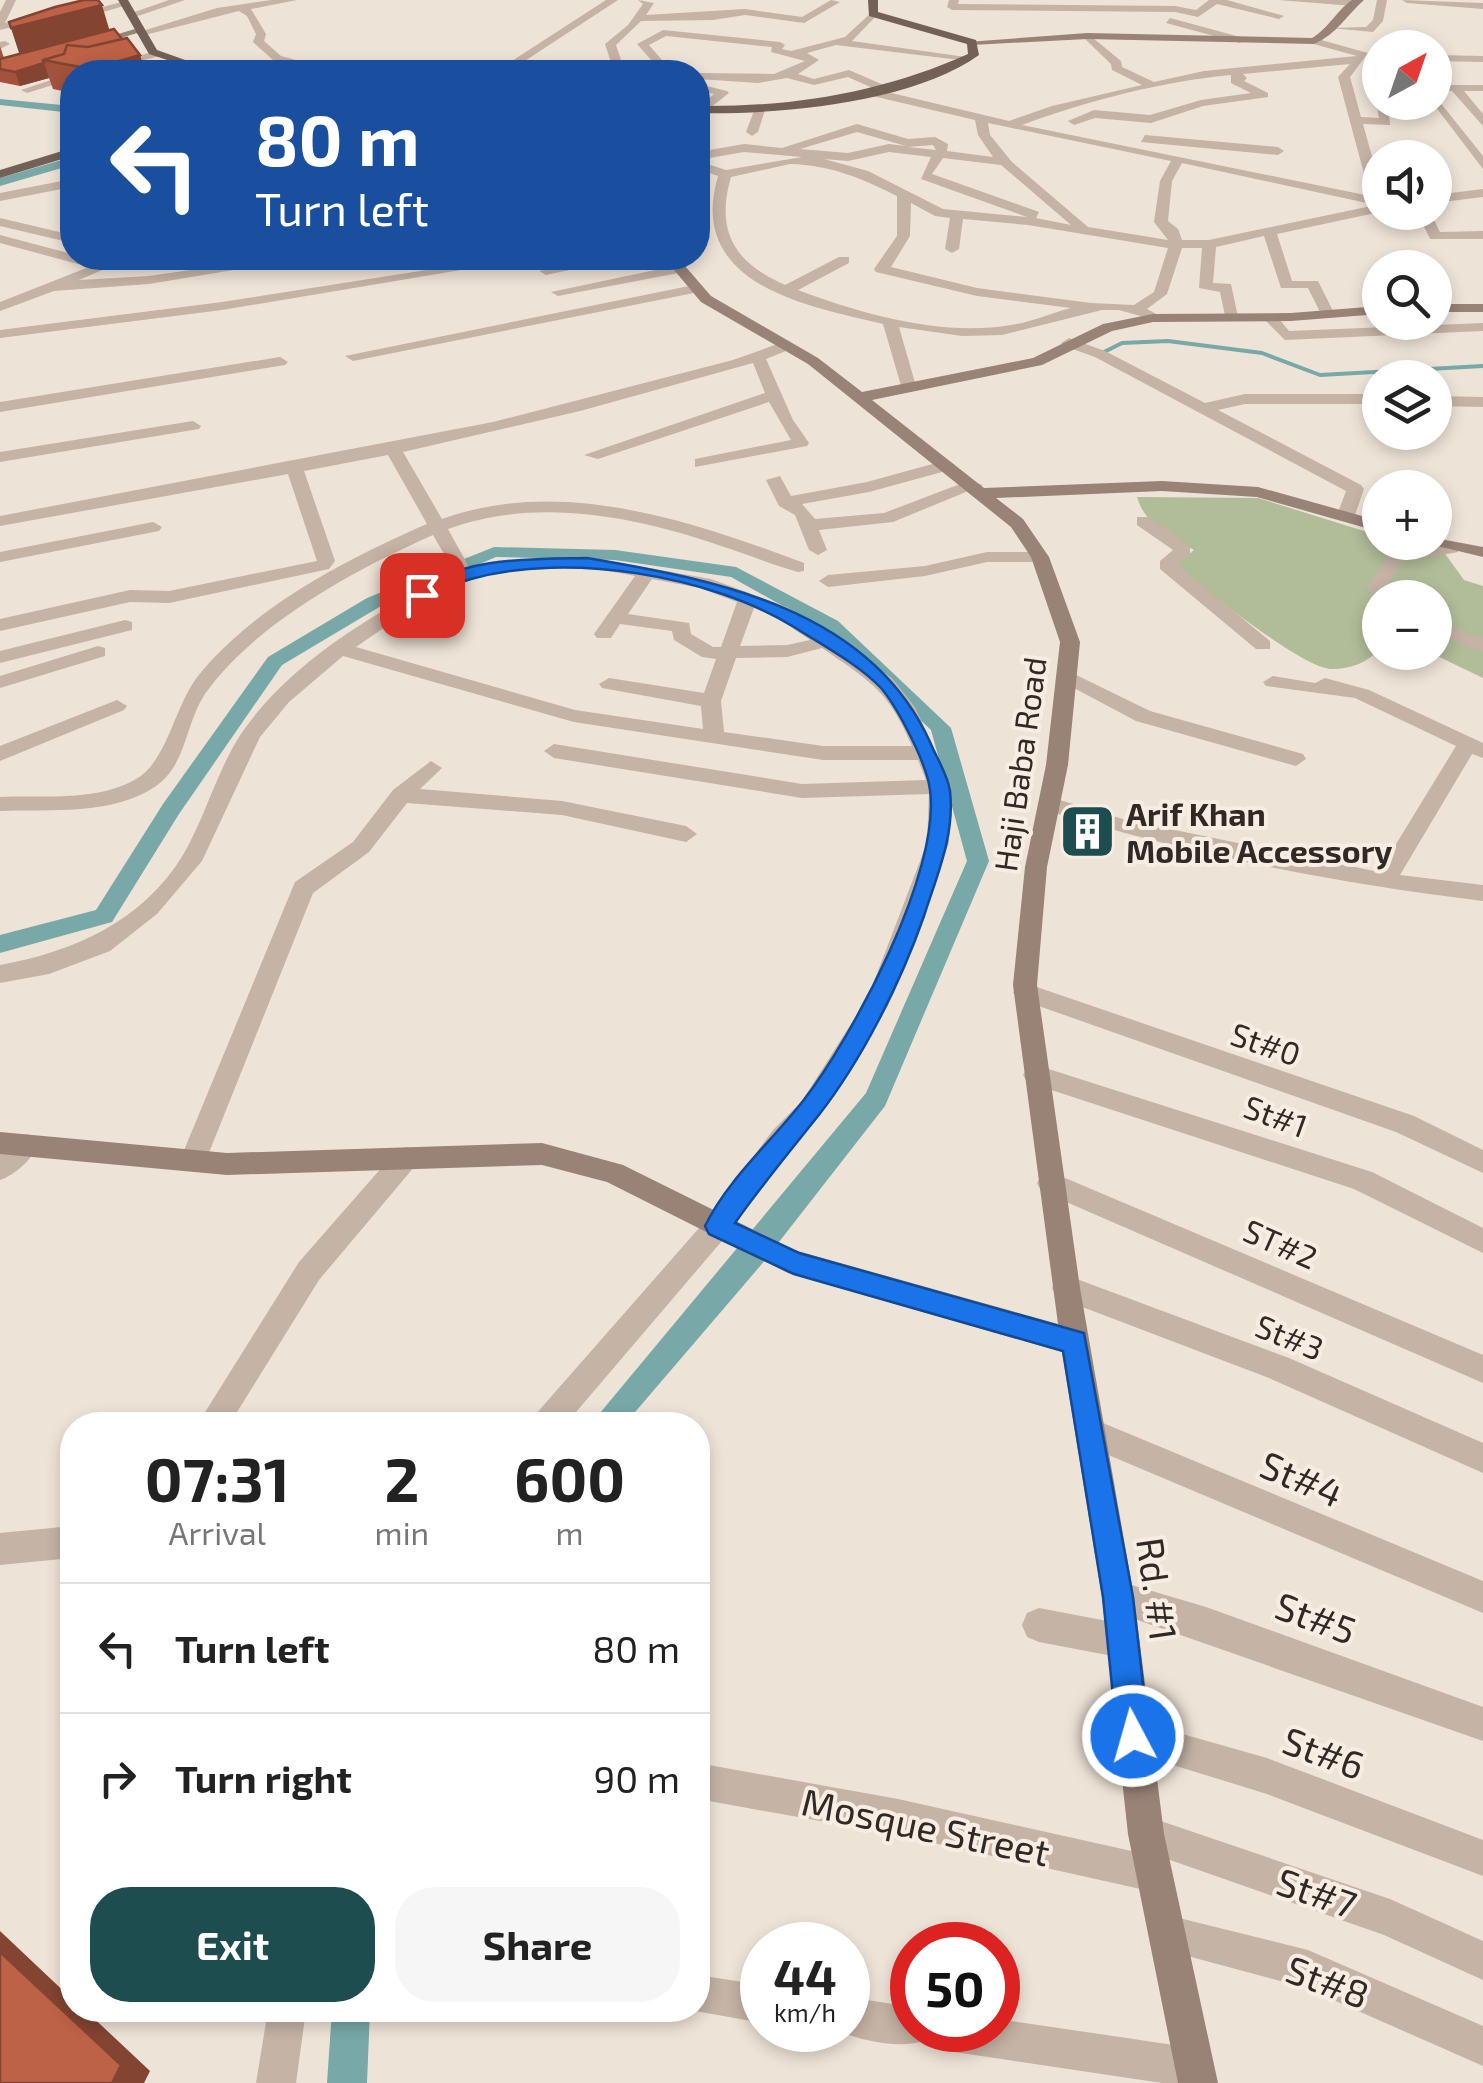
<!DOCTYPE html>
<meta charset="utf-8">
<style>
:root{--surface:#fff;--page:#f6f6f6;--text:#222;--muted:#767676;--line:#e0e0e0;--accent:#1e4d50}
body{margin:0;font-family:"Exo 2",sans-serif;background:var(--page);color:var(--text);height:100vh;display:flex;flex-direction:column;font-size:38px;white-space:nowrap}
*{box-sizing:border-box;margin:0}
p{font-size:32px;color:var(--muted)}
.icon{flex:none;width:55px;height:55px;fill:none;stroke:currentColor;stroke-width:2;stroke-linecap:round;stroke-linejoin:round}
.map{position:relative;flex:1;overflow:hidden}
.panel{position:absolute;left:60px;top:1412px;width:650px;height:610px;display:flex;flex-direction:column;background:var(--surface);border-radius:40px;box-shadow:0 5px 15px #0003}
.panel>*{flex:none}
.top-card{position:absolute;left:60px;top:60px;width:650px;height:210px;border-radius:40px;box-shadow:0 5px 15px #0003;background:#1a4fa0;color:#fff;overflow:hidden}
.needle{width:65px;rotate:40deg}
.tools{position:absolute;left:1362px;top:30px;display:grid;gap:20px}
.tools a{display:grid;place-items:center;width:90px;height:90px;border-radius:50%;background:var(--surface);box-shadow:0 5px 15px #0003;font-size:50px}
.speed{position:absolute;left:740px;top:1922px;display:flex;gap:20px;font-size:50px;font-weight:700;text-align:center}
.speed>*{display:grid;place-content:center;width:130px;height:130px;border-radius:50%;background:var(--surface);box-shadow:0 5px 15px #0003;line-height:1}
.speed small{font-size:25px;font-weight:400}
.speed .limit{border:15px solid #d22;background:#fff;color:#111}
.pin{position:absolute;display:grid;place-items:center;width:85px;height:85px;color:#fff;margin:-42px;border-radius:20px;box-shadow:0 5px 15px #0006}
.me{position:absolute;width:110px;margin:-55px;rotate:354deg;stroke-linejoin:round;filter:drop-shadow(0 0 8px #0008)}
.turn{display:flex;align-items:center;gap:35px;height:210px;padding:0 30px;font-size:45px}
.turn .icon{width:130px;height:130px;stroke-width:2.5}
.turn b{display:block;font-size:70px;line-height:85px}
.eta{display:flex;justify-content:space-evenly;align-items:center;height:170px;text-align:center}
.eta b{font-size:60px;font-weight:700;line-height:70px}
.cta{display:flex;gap:20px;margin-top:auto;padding:20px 30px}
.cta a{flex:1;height:115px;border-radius:40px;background:var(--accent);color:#fff;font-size:40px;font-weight:700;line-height:115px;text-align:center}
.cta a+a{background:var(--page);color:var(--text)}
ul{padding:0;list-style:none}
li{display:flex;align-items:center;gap:30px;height:130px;padding:0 30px;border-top:2px solid var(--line)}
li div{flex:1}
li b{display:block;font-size:38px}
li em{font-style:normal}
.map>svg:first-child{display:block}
.green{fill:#b1bc99}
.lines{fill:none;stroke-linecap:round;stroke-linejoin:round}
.stream{stroke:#79a8a9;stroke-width:4}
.canal{fill:#79a8a9;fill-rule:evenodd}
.street{fill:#c5b3a5;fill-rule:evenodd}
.secondary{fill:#998276;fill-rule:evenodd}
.primary{fill:#736057;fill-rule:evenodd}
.wall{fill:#a3533d}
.shaded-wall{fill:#844432}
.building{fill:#bd6147;stroke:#844432;stroke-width:2.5}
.route{fill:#1a73e8;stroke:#114b97;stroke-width:2.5}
.labels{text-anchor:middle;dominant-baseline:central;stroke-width:8;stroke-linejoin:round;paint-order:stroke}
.street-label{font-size:32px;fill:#312925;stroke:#f7ede3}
.poi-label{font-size:32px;font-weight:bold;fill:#312925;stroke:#f7ede3;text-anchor:start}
.near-street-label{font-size:38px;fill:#312925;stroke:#f7ede3}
</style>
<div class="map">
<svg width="1483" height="2083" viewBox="0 0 1483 2083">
<rect width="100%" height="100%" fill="#eee3d7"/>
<path class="green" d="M1137,497L1258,498L1380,536V542L1452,548L1443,551L1464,580L1483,586V678L1431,653L1435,652V598H1380V649C1366,663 1352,669 1331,669C1300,667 1204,588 1175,566L1194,550C1170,535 1145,525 1137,497Z"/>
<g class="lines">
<path class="stream" d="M1100,354L1122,343L1168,341L1262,353L1320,375L1483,366"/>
<path class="canal" d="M0,99L72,106V113L0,105Z
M72,157V165L0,186V178Z
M494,547L615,550L736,567L838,621L951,728L989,861L885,1106L761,1265L624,1425H590L866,1093L967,861L931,730L824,629L731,577L615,560L496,557L381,606L282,665L179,814L112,922L0,953V935L96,910L163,804L268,657L367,598Z
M332,2010H370L367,2083H327Z"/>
<path class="street" d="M6,0H16L5,23L74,6L88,11L125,1L130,4L87,17L73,12L0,30V12Z
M169,0H185L135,17L126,15Z
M271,0H297L251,9L266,34L264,41L281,56L341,72L273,60L253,42L256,34L247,16L239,11L141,36L136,33L217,8Z
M606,0H618L508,72H495Z
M638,0L654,3L646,15L745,9L802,17L831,0L840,2L804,23L745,15L713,20L641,21L616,45L625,72H614L605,44L628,25L643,4Z
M949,0H959L958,4L1175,6L1196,10L1209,0H1227L1284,16L1279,19L1217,4L1198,17L1175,12L952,10L947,7Z
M1278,0H1354L1359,3L1354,6Z
M1377,0H1387L1383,21L1373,32L1330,28L1366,27L1373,20Z
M1402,0L1483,3V9L1407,3Z
M873,11L878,14L852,41L973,58L968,61L836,45L807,53L819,60L798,74L814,79L849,70L886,86L883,91L1009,121L1052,106L1142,85L1112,70L1111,64L1082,36L1087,33L1121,61L1122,67L1154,82L1204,71L1357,56L1310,43L1314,38L1368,53L1350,77L1361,117L1379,118L1376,102L1380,99V102H1388L1390,125L1363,124L1380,185V212L1277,234L1292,281H1318L1335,315L1323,318L1308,288H1281L1264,236L1216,247L1213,283L1231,284L1238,317L1226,320L1220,292L1199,288L1202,248H1182L1167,294L1147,309L1158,315V321L1119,310H1102L1002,335L962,336L899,327L916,386L902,389L883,324C805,306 686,284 718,176L698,169V161L726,170L802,157L744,152L698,160V152L744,144L782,148L857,124L908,139L935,137L948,144L947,151L993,157L978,135L975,120L864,94V90H877L848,77L814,85L787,78L758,83L698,79V73L774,74L805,61L771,52L772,47L666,36L649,45L662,60L663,72H653L652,61L637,44L663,30L780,42L785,45L782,49L791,51L845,37ZM1350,64L1338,77L1370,196L1022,125C1086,101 1164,81 1231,75V83L1251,93L1201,100L1150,115L1094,110L1068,121L1074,125L1095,118L1151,123L1203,106L1268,97V93L1244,81L1247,78L1243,74ZM988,123L1171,161L1160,181L1154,222L1168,240L1088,227L1012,162L990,135ZM857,132L906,146L889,144L848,153L800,149ZM933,145L936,150L908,147ZM889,152L931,157L921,179L1027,217L943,209L868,171L824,159L848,161ZM943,158L1001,165L1071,225L1036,218L1039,212L932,174ZM1182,163L1376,205L1209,240H1182L1178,229L1168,221L1172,181ZM790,164C830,165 861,178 897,196V236L874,269L876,272L977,296L1071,308C1051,313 1032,322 1011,325C942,337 862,314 798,290L849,263V257H839L785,285C735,263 715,232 731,177ZM911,203L935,216L950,218L945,249L952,253L959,249L963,219L1028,225L1168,248L1154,292L1134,305L1091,303L977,288L891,267L910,236Z
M1170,18L1244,38L1245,40L1240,43L1166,23Z
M5,41L10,44L0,49V42Z
M156,51L160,56L96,72H79Z
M1435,55L1483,56V62L1435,61Z
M72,73V79L27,93L21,90Z
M698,84L727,91L729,93L705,112L698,113V107L714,94L698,90Z
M1435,85H1483V91H1464L1483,114V126L1452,91H1435Z
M1435,96L1483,156V169L1432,102Z
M755,108L765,110L758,132L752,136L746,132Z
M1145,135L1278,147L1284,151L1278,155L1141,142Z
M72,179V187L0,201V193Z
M1483,189V197L1435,203V195Z
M1417,212H1430L1440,232L1483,231V239H1430Z
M0,218L72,235V243L0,226Z
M0,235L72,254V258L101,262L130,258L79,280L149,276L274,258H306L149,284L54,291L0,311V302L89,267L0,243Z
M503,258H533L222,310L0,338V330L222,302Z
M598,258H626L546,275L539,271Z
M679,265L684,266V272L558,296L551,292Z
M694,285L699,286V292L353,361L345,356Z
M1265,314H1275L1289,331L1483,323V331L1285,340L1265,320Z
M1069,338L1105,351L1205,403L1245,394H1380V404H1245L1218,410L1361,485L1364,489L1355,515L1346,520L1337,515L1346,491L1095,357L1064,346L1061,343Z
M786,341L794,346L791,349L766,359L793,420L809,443L807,446L695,467V459L791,440L769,402L598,459L584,455L765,393L753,363L580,411L403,452L442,519C561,476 692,521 804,563V571L798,572C771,565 745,553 718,545C633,516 535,497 448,529L470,569L524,560L587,557L711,579L787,607L892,678L915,707L951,787L949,843L888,1006L820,1115L791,1146L727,1235L565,1425H531L535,1415L707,1219L773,1130L802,1101L868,997L927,843L929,794L802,798L554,758L544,751L554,744L802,784L926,780L918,760H823L574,722L343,656L289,702L260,737L202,861L157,914L110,951L49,974L0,983V965C73,952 143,921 183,855C206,816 217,769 243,731C292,661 379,609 455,573L433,535C356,569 254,624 205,694C185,724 187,764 156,786C113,816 49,809 0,811V797C43,795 97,802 136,779C167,762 174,707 198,676C252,608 348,558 427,524L388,455L304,471L335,561L329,569L169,603L130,602L0,631V619L130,590L169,591L317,561L288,474L0,526V516L493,422L733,360ZM587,567L635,576L594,634L597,638H611L620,624L672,631L674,640L702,657L716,659L704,693L609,678L599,684L602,688L701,706L703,729L575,710L356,647C391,624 429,592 470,580C507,568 549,569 587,567ZM652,579L700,588L737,602L721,647H713L691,634L689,623L628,614ZM754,608L773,615L810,640L787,645L740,646ZM822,648C871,682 888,690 912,746H823L724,732L721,701L736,658L787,657Z
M280,357L288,362L285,365L0,412V402Z
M1435,396L1483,397V407L1435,406Z
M193,421L201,426L199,429L0,462V452Z
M947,460L955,465L953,469L869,492L802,504L815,519L884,513L968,481L983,485L893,522L819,530L827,550L818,555L809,550L795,515L779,506L766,480L780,476L791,496L867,482Z
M1137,517H1149L1190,546V554L1177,565L1270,641V649H1256L1160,569V561L1173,550L1137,525Z
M153,522L162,527L159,531L0,562V552Z
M1452,543L1458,544V552L1401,562L1386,586L1397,598L1380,601L1367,587L1389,554Z
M987,552H1040L1049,557L1040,562H987L925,576L828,587L819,581L828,575L925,566Z
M125,620L132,622V630L0,663V651Z
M1435,620L1483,639V652L1435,633Z
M98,646L105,648V656L0,688V676Z
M1066,670L1150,711L1303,754L1306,759L1296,766L1136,721L1059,680L1056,676Z
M1273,676L1315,683L1325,678L1369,690L1483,743V758L1472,754L1400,875L1483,885V901C1333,883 1187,854 1042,809L1039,804L1050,797L1126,820L1379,872L1456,746L1355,698L1266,686L1263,682Z
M117,700L127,706L124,710L0,761V746Z
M431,761L442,768L420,789L562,801L686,826L697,834L686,842L562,815L407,803L369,852L313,893L206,1160L202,1168L193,1171L184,1168L180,1160L295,882L353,842L393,790Z
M1025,983L1414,1116L1483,1150V1173L1396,1132L1016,998L1013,992Z
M1036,1065L1372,1172L1483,1228V1253L1354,1189L1027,1082L1023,1075L1027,1068Z
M26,1134L35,1137L39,1145C32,1159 15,1175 0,1180V1152Z
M406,1147L415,1150L419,1158L415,1166L319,1280L229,1425H197L299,1262L397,1150Z
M1051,1172L1483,1355V1383L1041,1191L1037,1183L1041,1175Z
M1066,1275L1289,1358L1483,1443V1473L1269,1378L1056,1297L1052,1288L1056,1279Z
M1091,1418L1483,1581V1613L1080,1443L1076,1433L1080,1423Z
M72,1526V1558L0,1565V1533Z
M1118,1581L1206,1607L1483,1707V1741L1106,1609L1102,1597L1106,1585Z
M1039,1608L1123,1624L1135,1629L1140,1641L1135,1653L1123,1658L1039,1642L1027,1637L1022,1625L1027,1613Z
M1133,1720L1267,1758L1483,1840V1876L1267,1794L1121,1749L1116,1737L1121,1725Z
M698,1763L898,1799L1154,1856L1167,1861L1172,1874L1167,1887L1154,1892L898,1835L698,1799Z
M1146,1816L1390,1899L1483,1941V1980L1384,1935L1133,1847L1128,1834L1133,1821Z
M1167,1915L1308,1950L1483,2026V2066L1306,1988L1154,1947L1148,1934L1154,1921Z
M698,1975L762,1985V2023L690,2010H698Z
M848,1997L912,2007V2030H998V2019L1194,2048L1208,2054L1214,2068L1206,2083H1162L941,2050L926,2040C901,2050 859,2040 835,2030H848Z
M268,2010H306L296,2083H256Z"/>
<path class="secondary" d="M1352,0H1364C1346,16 1337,34 1314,44L1087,39L972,45L967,42L1087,33L1312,38C1330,27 1335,12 1352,0Z
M135,29L144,31L86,48L81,45Z
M664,258H678L711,296L818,358L862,392L1033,358L1103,324L1153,314L1291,313L1380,306V314L1291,321L1153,322L1112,331L1042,365L872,400L984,488L1162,481L1258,487L1380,521V532L1257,497L1162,491L996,498L1023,519L1049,557L1080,642L1068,765L1047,867L1037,985L1080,1288L1134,1597L1164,1834L1218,2083H1178L1128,1834L1102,1597L1062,1352L788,1273L607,1182L542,1165L227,1175L0,1154V1132L227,1153L542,1143L623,1165L794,1250L1058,1324L1013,985L1025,867L1046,765L1060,642L1031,557L1011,527L808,364L701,302Z
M1435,304H1483V312H1435Z
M1435,538L1483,547V557L1421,542H1435Z"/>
<path class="primary" d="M118,0H128L157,50L219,72H204L149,54Z
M868,0H878V12L976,40L979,55C912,103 778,115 698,113V106C793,107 881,93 968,54L967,44L869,16Z
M72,148V156L0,178V170Z"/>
</g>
<path class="wall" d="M9,22L109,31L140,55L145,72H72V93L53,89L49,78L20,86L0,82V46L4,58L20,54Z"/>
<path class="shaded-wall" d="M102,5L110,32L20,56L11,28Z
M140,55L145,72H92L91,69Z
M44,63L49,78L20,86L15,72Z
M0,1931L72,1999V2010H85L150,2071L144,2083H112L0,1952Z"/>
<path class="building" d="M84,0H98L102,5L11,28L9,22L55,7Z
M114,29L122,39L88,47L67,45L64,54L43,60L44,63L15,72L0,69V59Z
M127,38L140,55L91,69L43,60L64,54L67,45L88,47Z
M0,1952L121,2065L112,2083H0Z"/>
<path class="route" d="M587,558C717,580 870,609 930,742C936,757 948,775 950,791C955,835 937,875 924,916C901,982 862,1060 818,1116C790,1151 761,1186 735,1223L799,1253L1084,1333L1133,1597L1149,1736L1144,1748L1133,1752L1122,1748L1117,1736L1103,1597L1063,1351L794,1274L709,1234L705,1226C728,1179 771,1142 803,1101C853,1036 941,872 930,790C927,764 898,708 881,688C858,664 822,645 794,627C710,575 567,552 471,579C454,584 439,595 422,600L414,595C457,556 533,559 587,558Z"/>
<defs>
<symbol id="building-square" viewBox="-11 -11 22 22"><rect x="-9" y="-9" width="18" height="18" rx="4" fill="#1e4d50" stroke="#f7ede3"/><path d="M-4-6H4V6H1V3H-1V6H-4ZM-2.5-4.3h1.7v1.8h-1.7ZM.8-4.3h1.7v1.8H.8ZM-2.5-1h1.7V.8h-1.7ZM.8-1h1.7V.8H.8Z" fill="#fff"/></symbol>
</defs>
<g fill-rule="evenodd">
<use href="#building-square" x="1056" y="800" width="63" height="63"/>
</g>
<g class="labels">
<g class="street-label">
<text transform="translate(1019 764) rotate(-82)">Haji Baba Road</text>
<text transform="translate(1266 1043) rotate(19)">St#0</text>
<text transform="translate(1276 1115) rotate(20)">St#1</text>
<text transform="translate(1281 1243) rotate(24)">ST#2</text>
<text transform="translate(1290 1336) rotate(22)">St#3</text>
</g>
<g class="poi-label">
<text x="1126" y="813">Arif Khan<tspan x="1126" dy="37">Mobile Accessory</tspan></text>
</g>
<g class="near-street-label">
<text transform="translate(1302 1478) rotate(23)">St#4</text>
<text transform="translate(1158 1589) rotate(82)">Rd. #1</text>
<text transform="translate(1316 1617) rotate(20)">St#5</text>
<text transform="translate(1324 1752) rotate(20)">St#6</text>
<text transform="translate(926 1826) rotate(12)">Mosque Street</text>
<text transform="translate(1317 1892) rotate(19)">St#7</text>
<text transform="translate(1328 1981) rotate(20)">St#8</text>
</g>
</g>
</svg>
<div class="tools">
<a><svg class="needle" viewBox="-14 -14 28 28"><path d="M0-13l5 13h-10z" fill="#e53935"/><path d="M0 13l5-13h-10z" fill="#767676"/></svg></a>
<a><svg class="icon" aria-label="sound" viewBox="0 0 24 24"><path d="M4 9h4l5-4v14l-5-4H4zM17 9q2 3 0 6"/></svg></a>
<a><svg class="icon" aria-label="search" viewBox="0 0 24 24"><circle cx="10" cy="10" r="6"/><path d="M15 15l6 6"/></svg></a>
<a><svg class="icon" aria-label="layers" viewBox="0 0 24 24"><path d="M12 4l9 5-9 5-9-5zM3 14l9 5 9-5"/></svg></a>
<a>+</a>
<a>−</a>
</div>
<div class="speed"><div>44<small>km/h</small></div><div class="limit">50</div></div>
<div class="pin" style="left:422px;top:595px;background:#d93025"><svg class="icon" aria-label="arrive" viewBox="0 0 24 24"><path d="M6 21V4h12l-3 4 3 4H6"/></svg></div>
<svg class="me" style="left:1133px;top:1736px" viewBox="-20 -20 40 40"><circle r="17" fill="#1a73e8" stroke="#fff" stroke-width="3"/><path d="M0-11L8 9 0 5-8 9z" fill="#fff"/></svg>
<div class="top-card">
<div class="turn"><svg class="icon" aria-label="left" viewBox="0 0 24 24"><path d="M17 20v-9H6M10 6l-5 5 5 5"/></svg><div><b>80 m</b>Turn left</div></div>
</div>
<section class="panel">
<div class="eta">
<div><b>07:31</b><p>Arrival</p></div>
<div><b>2</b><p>min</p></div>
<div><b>600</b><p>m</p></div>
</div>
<ul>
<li><svg class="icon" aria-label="left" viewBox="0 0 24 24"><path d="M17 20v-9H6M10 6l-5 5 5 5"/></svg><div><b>Turn left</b></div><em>80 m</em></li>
<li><svg class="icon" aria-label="right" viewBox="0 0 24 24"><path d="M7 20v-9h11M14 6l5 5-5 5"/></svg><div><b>Turn right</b></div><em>90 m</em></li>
</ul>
<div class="cta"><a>Exit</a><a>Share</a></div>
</section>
</div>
